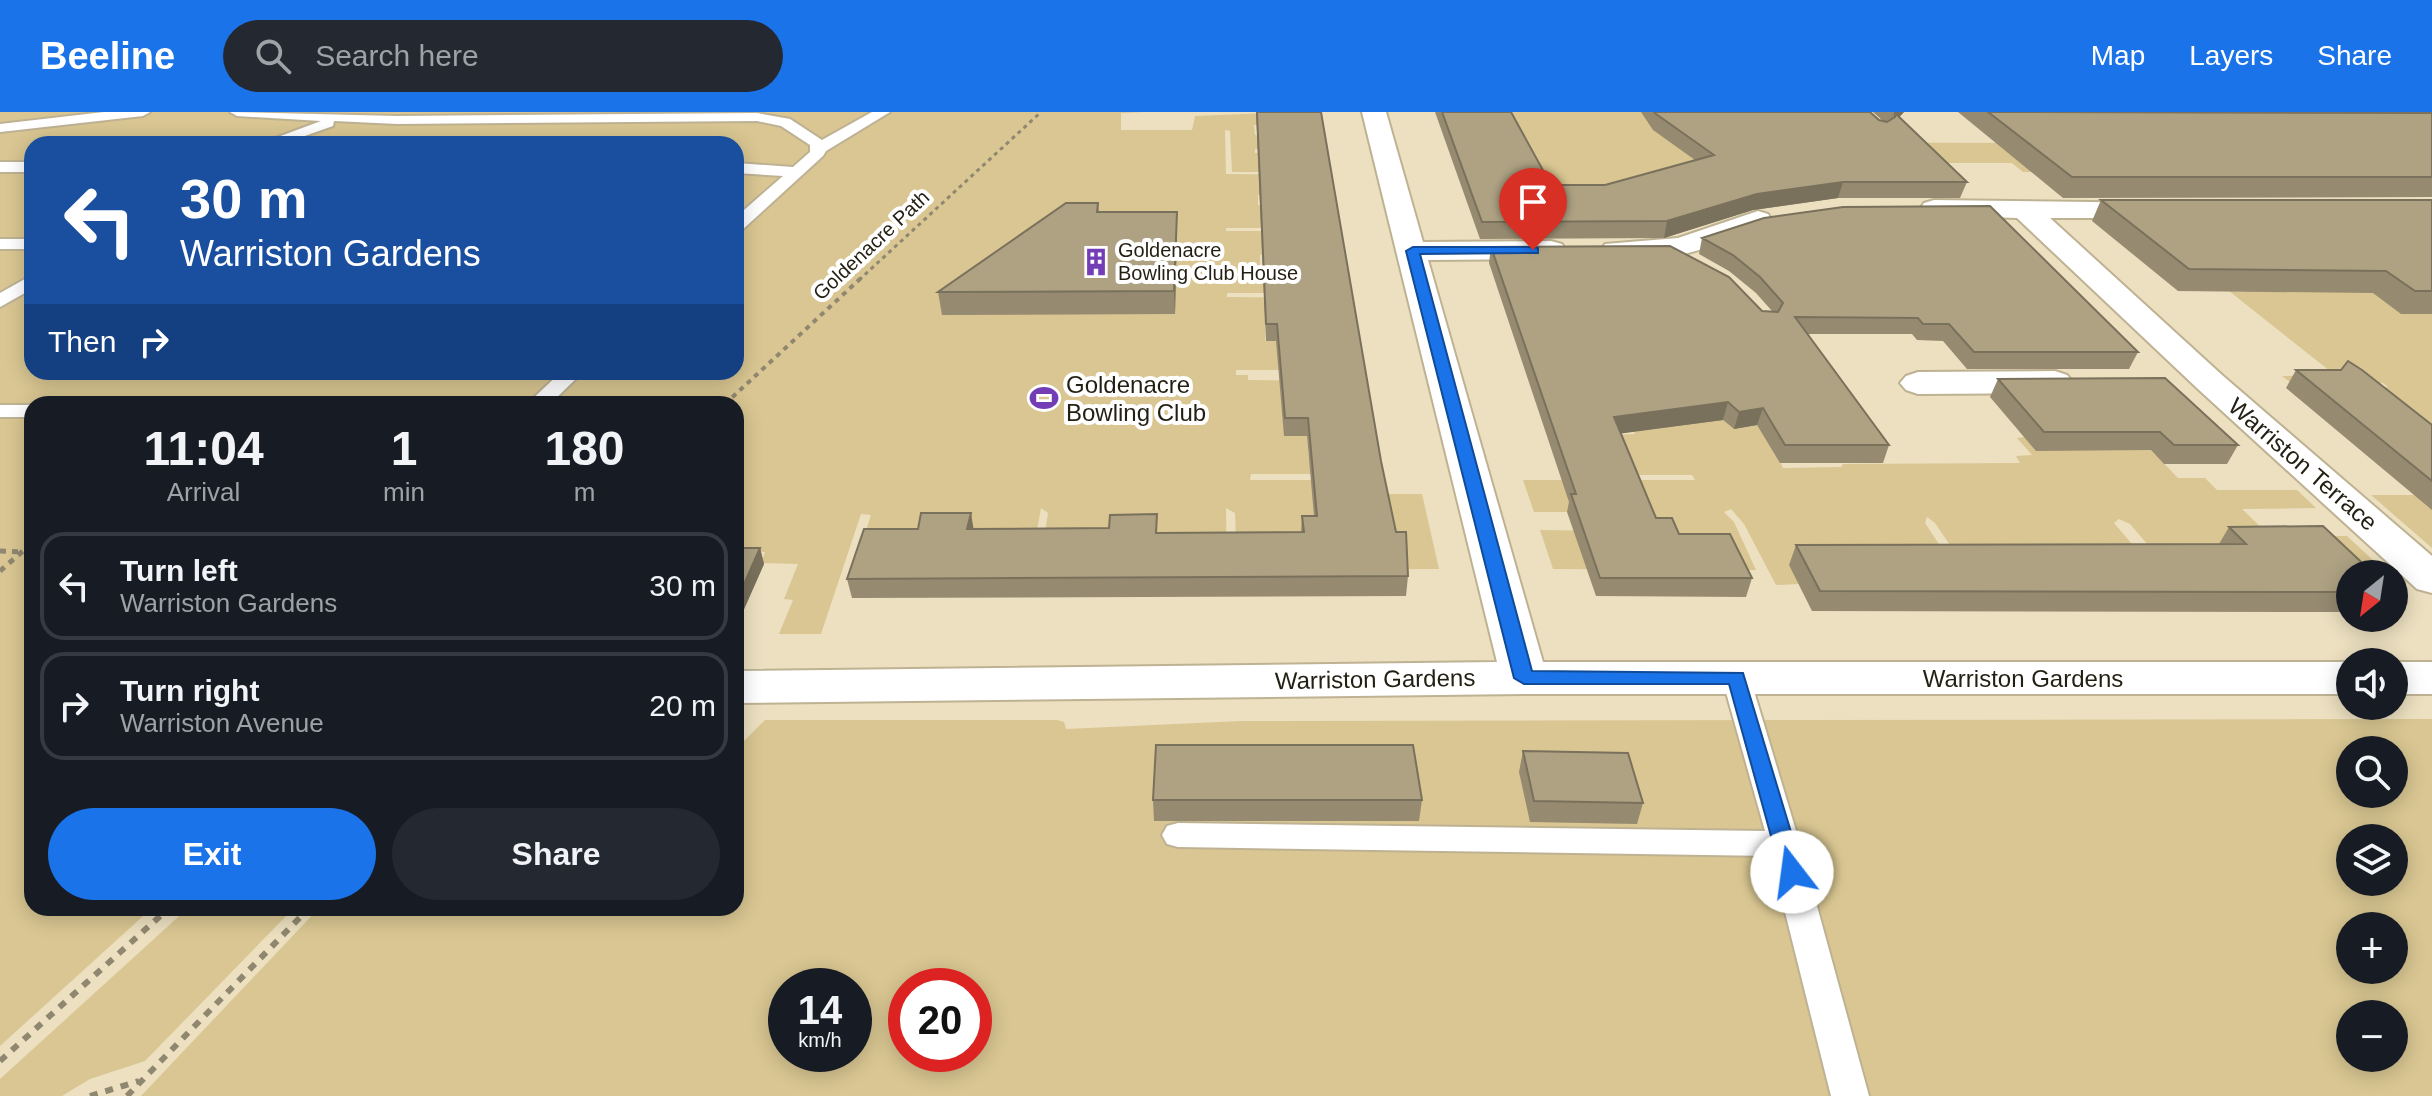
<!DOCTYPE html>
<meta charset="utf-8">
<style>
:root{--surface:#171b24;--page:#242831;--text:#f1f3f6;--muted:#9ea1a6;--line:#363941;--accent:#1a73e8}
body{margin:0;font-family:Helvetica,sans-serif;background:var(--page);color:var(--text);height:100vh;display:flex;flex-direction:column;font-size:30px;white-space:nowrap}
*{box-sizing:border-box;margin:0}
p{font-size:26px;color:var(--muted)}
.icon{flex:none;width:44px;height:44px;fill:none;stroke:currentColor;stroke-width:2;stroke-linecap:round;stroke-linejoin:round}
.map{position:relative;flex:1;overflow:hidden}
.side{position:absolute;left:24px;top:284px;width:720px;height:520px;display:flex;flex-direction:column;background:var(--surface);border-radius:24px;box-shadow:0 4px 20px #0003}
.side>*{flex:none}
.guide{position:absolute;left:24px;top:24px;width:720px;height:244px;border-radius:24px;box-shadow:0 4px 20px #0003;background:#1a4fa0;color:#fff;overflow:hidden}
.needle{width:52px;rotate:210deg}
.tools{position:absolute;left:2336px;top:448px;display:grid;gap:16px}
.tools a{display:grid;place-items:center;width:72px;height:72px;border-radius:50%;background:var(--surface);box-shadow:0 4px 20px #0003;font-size:40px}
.speed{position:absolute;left:768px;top:856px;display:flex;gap:16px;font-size:40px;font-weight:700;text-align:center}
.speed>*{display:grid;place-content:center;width:104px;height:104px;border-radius:50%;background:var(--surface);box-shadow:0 4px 20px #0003;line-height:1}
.speed small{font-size:20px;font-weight:400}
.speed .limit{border:12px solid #d22;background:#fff;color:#111}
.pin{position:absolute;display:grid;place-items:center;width:68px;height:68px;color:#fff;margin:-82px -34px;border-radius:50% 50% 50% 0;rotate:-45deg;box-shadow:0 0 8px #0007}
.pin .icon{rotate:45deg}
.me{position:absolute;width:88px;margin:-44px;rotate:345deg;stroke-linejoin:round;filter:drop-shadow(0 0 6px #0008)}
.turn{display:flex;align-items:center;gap:28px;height:168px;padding:0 24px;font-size:36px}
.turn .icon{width:104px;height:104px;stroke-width:2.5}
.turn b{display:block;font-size:56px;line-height:68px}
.then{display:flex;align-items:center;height:76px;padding:0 24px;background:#0003;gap:16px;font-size:30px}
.eta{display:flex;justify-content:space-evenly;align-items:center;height:136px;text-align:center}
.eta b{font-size:48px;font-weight:700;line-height:56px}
.primary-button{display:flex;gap:16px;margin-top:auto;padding:16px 24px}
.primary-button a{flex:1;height:92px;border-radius:48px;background:var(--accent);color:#fff;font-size:32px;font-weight:700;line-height:92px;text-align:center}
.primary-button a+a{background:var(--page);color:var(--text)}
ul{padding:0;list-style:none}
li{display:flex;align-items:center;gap:24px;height:108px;margin:0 16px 12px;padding:0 8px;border:4px solid var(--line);border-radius:24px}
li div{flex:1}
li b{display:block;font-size:30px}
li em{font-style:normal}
header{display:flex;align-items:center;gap:48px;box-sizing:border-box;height:112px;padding:0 40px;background:var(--accent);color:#fff}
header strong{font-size:38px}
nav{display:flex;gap:44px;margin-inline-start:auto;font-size:28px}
.search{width:560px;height:72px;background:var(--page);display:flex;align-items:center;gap:20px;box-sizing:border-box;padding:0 28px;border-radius:44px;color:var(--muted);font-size:30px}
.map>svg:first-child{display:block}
.green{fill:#d9c692;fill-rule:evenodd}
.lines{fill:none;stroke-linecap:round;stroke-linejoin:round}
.service-casing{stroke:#beb293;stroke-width:4}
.minor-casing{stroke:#beb293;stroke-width:4}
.path-far3{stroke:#908770;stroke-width:3;stroke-dasharray:4 4;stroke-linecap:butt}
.path-far2{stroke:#908770;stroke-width:4;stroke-dasharray:5 5;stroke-linecap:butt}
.path-far1{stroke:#908770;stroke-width:5;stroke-dasharray:6 6;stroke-linecap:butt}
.path{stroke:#908770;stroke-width:6;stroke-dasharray:8 8;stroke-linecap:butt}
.service{fill:#fff;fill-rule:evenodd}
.minor{fill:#fff;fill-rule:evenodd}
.wall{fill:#968b71}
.shaded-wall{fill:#7a715c}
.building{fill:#aea283;stroke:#7a715c;stroke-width:2}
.route{fill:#1a73e8;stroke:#114b97;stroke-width:2}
.labels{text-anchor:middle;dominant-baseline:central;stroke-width:8;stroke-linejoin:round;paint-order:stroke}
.far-street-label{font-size:20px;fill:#241f13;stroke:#fff}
.far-poi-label{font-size:20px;fill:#241f13;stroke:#fff;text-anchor:start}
.poi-label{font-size:24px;fill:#241f13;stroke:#fff;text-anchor:start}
.street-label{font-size:24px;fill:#241f13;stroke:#fff}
</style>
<header>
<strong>Beeline</strong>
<div class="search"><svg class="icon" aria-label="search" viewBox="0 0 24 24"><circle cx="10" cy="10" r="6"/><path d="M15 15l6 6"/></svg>Search here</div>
<nav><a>Map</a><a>Layers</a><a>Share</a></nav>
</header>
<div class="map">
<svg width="2432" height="984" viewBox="0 0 2432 984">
<rect width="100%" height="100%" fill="#ece0c0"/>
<path class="green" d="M0,0H1146L1121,1V18H1192L1195,4L1269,1L1270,13H1254L1255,23H1271L1272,37H1255V41H1273L1300,60H1232L1230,19L1225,18L1226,62L1300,63L1277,82L1258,83V93L1278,94L1307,116H1226V119H1308L1281,142L1260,143V156L1283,157L1316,181H1227V185L1317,186L1288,213H1265V229H1289L1325,258H1236V263H1248V268L1326,269L1285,324H1307L1309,349L1338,362H1251L1250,368H1346L1348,382H1422L1439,457L1237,458L1235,401L1226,396L1227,459H1039L1048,401L1041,396L1030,458L854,456L871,403L861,402L821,522H779L793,488L784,487L798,452L761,451L765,440H736V292H32V796H152L0,934ZM32,32H736V260H32Z
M1497,0H1842L1740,30L2028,31L2354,0L2432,57L2023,60L2012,51H1942L1584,89L1479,44L1547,43L1478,42Z
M2317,141L2432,198V323L2322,276L2388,275L2383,271H2291L2282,264L2335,263L2229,179L2242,180Z
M1627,303L1723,308L1734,317L1762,312L1783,356L1841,355L1843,352L2020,351L2016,344L2032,343L2017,326L2024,325L2019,319L2123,338H2151L2178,366H2205L2217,378H2297L2316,396L2242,397L2270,424H2347L2388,462H2350L2186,477L2130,412L2119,407L2114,411L2168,474L1977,473L1935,411L1927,405L1925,411L1966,473L1790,453L1799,472L1776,473L1744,412L1731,397L1724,400L1734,410L1756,458L1553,457L1540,418L1608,419L1601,400H1534L1523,368H1695L1692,363H1599L1610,323L1635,322Z
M2371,383H2432V436Z
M2432,607V984H141L319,796H736V632L743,630L765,608H1057L1064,610L1066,617L1241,609ZM2350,638H2394V682H2350ZM2350,726H2394V770H2350ZM2350,814H2394V858H2350ZM786,874H854V942H786ZM906,874H974V942H906ZM2350,902H2394V946H2350Z
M188,796H294L145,949L90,967L62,984H0V967Z"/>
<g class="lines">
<defs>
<path id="service" d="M104,0H150L143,4L0,20V12Z
M230,0L397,4L757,1L790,7L822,28L872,0H890L826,39L823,44L742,118L736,119V105L783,64L736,61V51L793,55L810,40V33L781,14L757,9L397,12L334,9L333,14L282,32H259L321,9L237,4Z
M0,50H32V60H0Z
M0,127H32V137H0Z
M32,163V177L0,195V181Z
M561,260H583L550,292H527Z
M0,293H32V305H0Z
M1736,557L1746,559L1750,566L1800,732L1869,984H1831L1771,744L1178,735L1167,732L1162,723L1167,714L1178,711L1765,719L1722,566L1726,559Z"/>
<path id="minor" d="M1362,0H1386L1423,130L1551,129L1562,132L1566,138L1562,144L1551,147L1428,148L1543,550H2350V582H1524L736,591V559L1497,550Z
M1934,88L2168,91L2172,97L2168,103L2158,106H2050L2222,263L2432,444V481L2417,477L2198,277L2017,106L1924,103L1920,97L1924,91Z
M1758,99L1768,102L1772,108L1768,114C1718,132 1660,158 1605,144L1601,138L1605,132L1678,126Z
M2055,259L2067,263L2073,270L2067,277L2055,281L1918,282L1906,278L1900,271L1906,264L1918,260Z
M2394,550H2432V582H2394Z"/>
</defs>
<use href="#service" class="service-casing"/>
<use href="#minor" class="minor-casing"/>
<path class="path-far3" d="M859,168L1041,0"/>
<path class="path-far2" d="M725,292L861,166"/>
<path class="path-far1" d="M0,439L21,440
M0,459L32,431"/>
<path class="path" d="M0,949L169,796
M90,984L139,969
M127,984L309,796"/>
<use href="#service" class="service"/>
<use href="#minor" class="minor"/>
</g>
<path class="wall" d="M1256,0H1321L1381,349L1396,420L1408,464L1406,484L852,486L847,467L974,417L1158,421L1301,420L1302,404H1314L1307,324H1284L1276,229H1266Z
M1435,0H1511L1551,73H1605L1695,48L1653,18L1641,0H1870L1879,8L1883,9L1873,0H1904L1899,5L1967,70L1960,86H1838L1753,98L1664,126L1480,127Z
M1958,0H2432V85L2063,86Z
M2101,88H2432V202H2401L2373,181L2178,179L2092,109Z
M1098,91L1099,100H1177L1175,202L942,203L938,180Z
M1702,126L2138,240L2129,257H1967L1943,229L1917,228L1912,222H1807L1889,333L1883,351H1780L1757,313L1734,317L1723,308L1621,321L1656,406L1679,422L1752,466L1746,485L1596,484L1567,400L1569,390L1489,151L1491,135L1762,199H1772L1756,181L1729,159L1699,142Z
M2296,258L2432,313V398L2286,276Z
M1998,267L2238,333L2227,352H2164L2151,338L2036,339L1990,285Z
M2229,415L2350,462V500L1812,499L1789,453L1796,433L2219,432Z
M736,436H760L764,452L741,504H736Z
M1156,633L1422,688L1419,709H1154L1153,688Z
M1523,639L1643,691L1637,712L1530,710L1519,660Z"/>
<path class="shaded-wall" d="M1895,0H1904L1892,13L1895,1L1890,16Z
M1843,70L1838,86L1753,98L1664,126L1667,109L1757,82Z
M1177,100V123L1175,202L1174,179Z
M1728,290L1723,308L1610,323L1614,305Z
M1763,296L1757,313L1734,317L1739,300Z
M971,401L974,420L967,417Z
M760,436L764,452L741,504L737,488Z"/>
<path class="building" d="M1257,0H1321L1381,349L1396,420H1406L1408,464L847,467L864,417H918L921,401H971L967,417L1109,416L1110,403L1157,402L1156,421L1304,420L1302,404H1317L1308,306H1285L1277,212H1266Z
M1442,0H1511L1551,73H1605L1714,43L1656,2L1654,0H1870L1879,8L1887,10L1895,5V1L1967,70H1843L1757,82L1667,109L1482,110Z
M1988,0L2432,1V65H2072Z
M2101,88H2432V179H2415L2386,159L2189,157Z
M1066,91H1098L1097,100H1177L1174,179L938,180Z
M1990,94L2138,240H1974L1949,212H1923L1918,206L1795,205L1889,333H1785L1763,296L1739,300L1728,290L1614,305L1656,406H1672L1679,422H1730L1752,466H1600L1571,382H1576L1491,135L1670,134L1729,165L1762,199L1778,200L1783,191L1760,165L1733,143L1702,126L1764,106L1843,95Z
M2348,249L2362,258L2432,313V369L2296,258H2341Z
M2165,266L2238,333H2174L2160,320H2044L1998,267Z
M2323,414L2374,462H2350V480L1820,479L1796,433L2246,432L2229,415Z
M736,436H760L737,488H736Z
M1156,633H1413L1422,688H1153Z
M1523,639L1628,641L1643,691L1534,689Z"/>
<path class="route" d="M1533,135L1538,136V141L1420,142L1532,559L1743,561L1803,760L1800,766L1792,769L1784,766L1781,760L1729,572H1524L1514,566L1406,139L1413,135Z"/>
<defs>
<symbol id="building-bare" viewBox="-9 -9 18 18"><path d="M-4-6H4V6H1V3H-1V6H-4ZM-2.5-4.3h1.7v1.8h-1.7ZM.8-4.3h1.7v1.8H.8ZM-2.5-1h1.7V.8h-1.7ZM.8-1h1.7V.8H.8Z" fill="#733eb5" stroke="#fff" stroke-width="2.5" paint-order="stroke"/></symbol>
<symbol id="stadium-bare" viewBox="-9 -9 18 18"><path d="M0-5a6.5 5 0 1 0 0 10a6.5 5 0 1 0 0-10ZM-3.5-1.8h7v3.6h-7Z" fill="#733eb5" stroke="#fff" stroke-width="2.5" paint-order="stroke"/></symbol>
</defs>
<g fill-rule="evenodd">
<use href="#building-bare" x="1076" y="130" width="40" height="40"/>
<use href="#stadium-bare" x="1024" y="266" width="40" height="40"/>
</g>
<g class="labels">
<g class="far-street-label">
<text transform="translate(871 133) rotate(-43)">Goldenacre Path</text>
</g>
<g class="far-poi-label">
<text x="1118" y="138">Goldenacre<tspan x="1118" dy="23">Bowling Club House</tspan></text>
</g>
<g class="poi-label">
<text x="1066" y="272">Goldenacre<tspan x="1066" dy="28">Bowling Club</tspan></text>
</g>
<g class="street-label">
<text transform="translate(2303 352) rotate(41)">Warriston Terrace</text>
<text x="2023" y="566">Warriston Gardens</text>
<text transform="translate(1375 567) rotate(-1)">Warriston Gardens</text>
</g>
</g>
</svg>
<div class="tools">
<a><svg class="needle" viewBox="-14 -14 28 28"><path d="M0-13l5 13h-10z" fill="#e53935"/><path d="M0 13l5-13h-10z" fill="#9ea1a6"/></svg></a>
<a><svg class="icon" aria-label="sound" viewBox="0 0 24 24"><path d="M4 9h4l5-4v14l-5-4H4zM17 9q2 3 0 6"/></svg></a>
<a><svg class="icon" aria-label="search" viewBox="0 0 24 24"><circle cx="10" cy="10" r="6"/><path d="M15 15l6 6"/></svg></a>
<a><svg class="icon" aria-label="layers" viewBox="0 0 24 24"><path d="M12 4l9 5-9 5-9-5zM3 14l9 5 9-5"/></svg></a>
<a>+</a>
<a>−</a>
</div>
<div class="speed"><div>14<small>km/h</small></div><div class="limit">20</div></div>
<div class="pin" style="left:1533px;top:138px;background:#d93025"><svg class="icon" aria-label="arrive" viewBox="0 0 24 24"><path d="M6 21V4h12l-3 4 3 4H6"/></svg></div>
<svg class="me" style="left:1792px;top:760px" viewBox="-20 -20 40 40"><circle r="19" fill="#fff"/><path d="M0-13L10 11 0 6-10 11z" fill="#1a73e8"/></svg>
<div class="guide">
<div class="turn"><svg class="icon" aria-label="left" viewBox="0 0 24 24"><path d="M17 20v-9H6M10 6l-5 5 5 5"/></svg><div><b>30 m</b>Warriston Gardens</div></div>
<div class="then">Then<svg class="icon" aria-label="right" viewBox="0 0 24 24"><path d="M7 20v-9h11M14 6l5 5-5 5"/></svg></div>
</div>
<section class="side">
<div class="eta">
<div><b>11:04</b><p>Arrival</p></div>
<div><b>1</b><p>min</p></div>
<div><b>180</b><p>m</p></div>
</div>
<ul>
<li><svg class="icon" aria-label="left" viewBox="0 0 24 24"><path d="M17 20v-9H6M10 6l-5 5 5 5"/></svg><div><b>Turn left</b><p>Warriston Gardens</p></div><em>30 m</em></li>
<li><svg class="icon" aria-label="right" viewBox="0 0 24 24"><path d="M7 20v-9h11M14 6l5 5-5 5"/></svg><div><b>Turn right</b><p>Warriston Avenue</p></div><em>20 m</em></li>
</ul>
<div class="primary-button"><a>Exit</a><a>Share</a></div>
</section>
</div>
